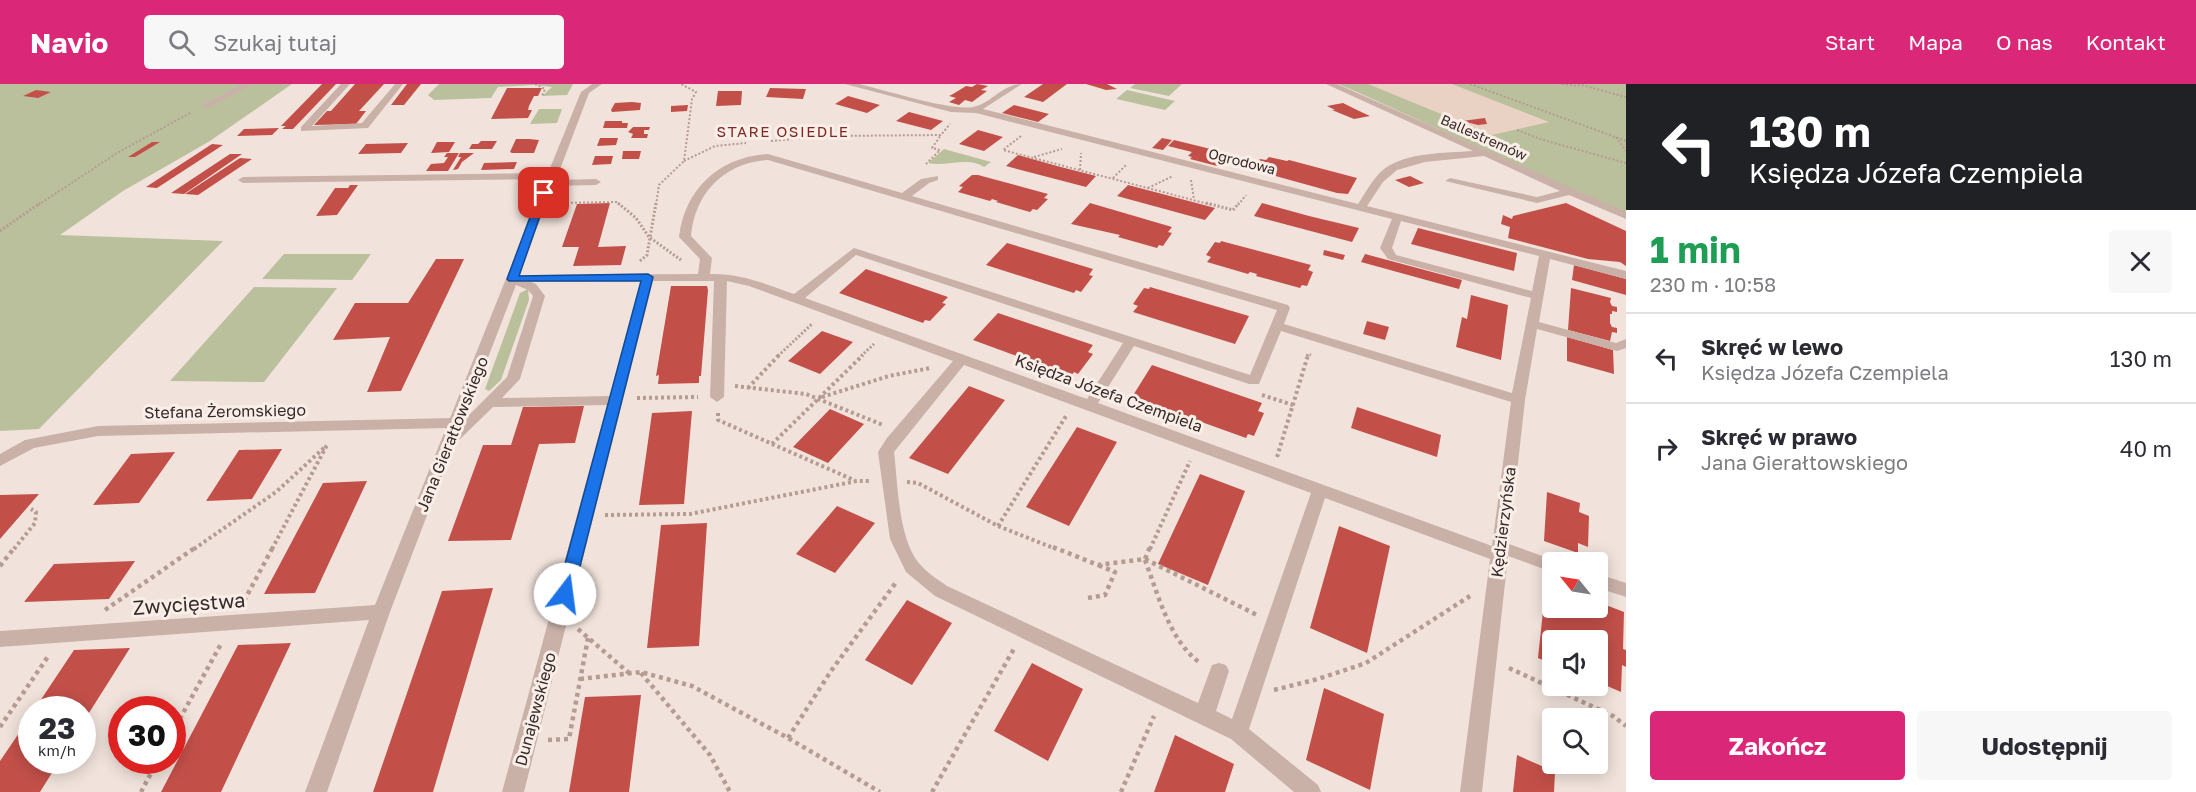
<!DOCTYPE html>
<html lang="pl">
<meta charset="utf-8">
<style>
:root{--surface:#fff;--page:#f7f7f7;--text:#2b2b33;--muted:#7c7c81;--line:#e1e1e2;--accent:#db2777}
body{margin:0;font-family:"Golos Text",sans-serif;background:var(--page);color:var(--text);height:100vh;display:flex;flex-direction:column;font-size:22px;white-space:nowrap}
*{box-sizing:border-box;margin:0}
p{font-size:20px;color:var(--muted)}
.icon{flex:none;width:33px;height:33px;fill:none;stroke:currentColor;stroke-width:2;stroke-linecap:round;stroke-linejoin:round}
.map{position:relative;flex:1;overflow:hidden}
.side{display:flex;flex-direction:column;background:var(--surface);width:570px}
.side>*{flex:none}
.hud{background:#202124;color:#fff;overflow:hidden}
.needle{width:39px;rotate:300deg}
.buttons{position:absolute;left:1542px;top:468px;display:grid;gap:12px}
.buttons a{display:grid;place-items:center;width:66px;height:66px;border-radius:6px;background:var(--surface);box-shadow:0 3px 15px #0003;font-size:30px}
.speed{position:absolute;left:18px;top:612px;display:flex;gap:12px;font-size:30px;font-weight:700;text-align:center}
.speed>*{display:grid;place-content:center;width:78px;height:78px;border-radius:50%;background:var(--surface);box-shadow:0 3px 15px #0003;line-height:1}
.speed small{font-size:15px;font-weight:400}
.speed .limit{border:9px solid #d22;background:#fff;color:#111}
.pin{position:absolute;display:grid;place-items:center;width:51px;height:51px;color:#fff;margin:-26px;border-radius:12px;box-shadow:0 3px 9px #0006}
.me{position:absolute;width:66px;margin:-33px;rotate:15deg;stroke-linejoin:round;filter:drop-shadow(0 0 4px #0008)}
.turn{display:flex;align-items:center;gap:21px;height:126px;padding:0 24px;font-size:27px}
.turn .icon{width:78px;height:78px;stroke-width:2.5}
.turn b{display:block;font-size:42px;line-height:51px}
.round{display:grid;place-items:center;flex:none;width:63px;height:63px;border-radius:6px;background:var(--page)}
.summary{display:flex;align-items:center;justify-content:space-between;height:102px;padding:0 24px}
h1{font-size:36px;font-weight:700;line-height:45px;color:#1e9e55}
.primary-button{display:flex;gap:12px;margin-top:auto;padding:12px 24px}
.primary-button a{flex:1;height:69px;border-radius:6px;background:var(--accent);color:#fff;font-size:24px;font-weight:700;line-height:69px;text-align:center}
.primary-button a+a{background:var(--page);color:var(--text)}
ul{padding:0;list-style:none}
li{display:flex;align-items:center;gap:18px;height:90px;padding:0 24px;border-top:2px solid var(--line)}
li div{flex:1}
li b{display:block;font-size:22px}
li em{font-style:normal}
header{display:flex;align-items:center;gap:36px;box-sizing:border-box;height:84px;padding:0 30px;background:var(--accent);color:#fff}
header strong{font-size:28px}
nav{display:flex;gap:33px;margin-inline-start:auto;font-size:21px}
.search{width:420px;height:54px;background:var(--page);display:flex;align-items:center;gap:15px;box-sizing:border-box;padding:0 21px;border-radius:6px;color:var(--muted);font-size:22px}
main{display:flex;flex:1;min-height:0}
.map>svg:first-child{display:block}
.green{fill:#bac09c}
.plaza{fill:#e9d1c3}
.building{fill:#c25049}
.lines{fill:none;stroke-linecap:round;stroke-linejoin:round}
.path-far3{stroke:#b59b92;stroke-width:2;stroke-dasharray:2 2;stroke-linecap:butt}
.path-far2{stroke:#b59b92;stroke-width:3;stroke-dasharray:2 2;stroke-linecap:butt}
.path-far1{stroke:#b59b92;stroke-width:4;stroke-dasharray:3 3;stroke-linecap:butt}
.path{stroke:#b59b92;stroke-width:4.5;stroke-dasharray:4 4;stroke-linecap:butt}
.minor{fill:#c9b1a8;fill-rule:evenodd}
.route{fill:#1a73e8;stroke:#114b97;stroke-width:1.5}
.labels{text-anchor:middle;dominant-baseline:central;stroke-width:6;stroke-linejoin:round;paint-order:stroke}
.far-street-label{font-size:14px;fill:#362a28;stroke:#f9eee8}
.far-neighbourhood-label{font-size:15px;letter-spacing:1.5px;fill:#832923;stroke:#f9eee8}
.street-label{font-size:16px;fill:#362a28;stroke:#f9eee8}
.near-street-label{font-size:20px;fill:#362a28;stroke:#f9eee8}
</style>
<header>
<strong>Navio</strong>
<div class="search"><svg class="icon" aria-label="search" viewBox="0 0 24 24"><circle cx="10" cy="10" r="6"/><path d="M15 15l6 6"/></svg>Szukaj tutaj</div>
<nav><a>Start</a><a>Mapa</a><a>O nas</a><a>Kontakt</a></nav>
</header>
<main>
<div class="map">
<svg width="1626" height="708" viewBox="0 0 1626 708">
<rect width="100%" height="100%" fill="#f1e3dc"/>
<path class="green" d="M0,0H292L210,57L123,107L60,151L223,157L39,345L0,347Z
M439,0H573L567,11L542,12L552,3L534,1L498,3L491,14L434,16L428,11Z
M1135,0H1182L1169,12L1130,4Z
M1338,0H1626V130L1357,8Z
M1127,6L1175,17L1165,26L1116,15Z
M539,25H562L557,39L530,40Z
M944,65L991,78L984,83C968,72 946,83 928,79Z
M284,170H371L352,196L262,195Z
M254,203L337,204L264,298L170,297Z
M528,205L529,216L501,296L489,307L485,305L520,209Z"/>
<path class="plaza" d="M1368,0H1452L1549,38L1492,51Z"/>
<path class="building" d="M322,0H336L293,45H282L286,42H281Z
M355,0H384L359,27H366L356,40L314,41L327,27H331Z
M407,0H421L404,21H391Z
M977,0L988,2L981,6L987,7L972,18L965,16L959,21L949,18L956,14L949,12L953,10L966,2L972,3Z
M1043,0H1067L1043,18L1024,13Z
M1086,0H1107L1117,5L1106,6Z
M507,4H542L538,12H534L529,22L528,26H532L528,34L491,35Z
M770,4L806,5L803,15L766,13Z
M36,6L51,8L38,14L23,12Z
M718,7H742L741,21L716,22Z
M848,12L880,21L867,29L835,20Z
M632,18L641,19L640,26L612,28L611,26L615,19Z
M1343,19L1357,26L1370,32L1354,35L1332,26H1335L1327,22Z
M688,21L687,27L671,28V22Z
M1014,21L1049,30L1038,38L1002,29Z
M909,28L943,37L931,46L896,37Z
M1485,34L1487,40L1478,41L1462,37Z
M605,37H622V39H628L627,44H603Z
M633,43H650L649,46H644V50H648L647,54H631L633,50L628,48Z
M279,44L272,51L237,52L244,45Z
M978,46L1003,53L984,67L959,60Z
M600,54H618L616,61L597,62Z
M1162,54L1172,56L1163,66L1152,64Z
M516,55H529L539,56L534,69H512L510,68Z
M1174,56L1227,69L1223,74L1226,75L1222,80L1217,82L1190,75L1192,73L1188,72L1192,68L1168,62Z
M481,57H497L492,65H469L472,60H478Z
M152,58H160L135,73H128Z
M437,58H455L449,68L431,69Z
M408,59L401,69L358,70L366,60Z
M212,60L223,61L157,104L146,103Z
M623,67H641L639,75H622Z
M447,69H459L448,87H426L431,80L444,79L448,73H444Z
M460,69H474L462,78L458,85L453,86L461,73H458Z
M230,70H242L184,110L171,109Z
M1018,71L1057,82L1096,92L1086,103L1006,82Z
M595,72H613L611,80L592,81Z
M1269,73L1287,77L1289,76L1357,94L1348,110L1337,109L1257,87L1260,84L1254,82L1260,75L1266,76Z
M240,74L252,75L198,111L185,110Z
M517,78L514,85L481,86L484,79Z
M972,91H978L1048,110L1044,114L1048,115L1037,126L1033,125L1030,128L996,118L998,117L992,115L990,117L958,108L963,103L959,102Z
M1410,92L1424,99L1409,103L1395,96Z
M350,101H358L337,131L316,132L335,104H348Z
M1128,101L1170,112L1215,124L1205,136L1117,112Z
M610,119L598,163L626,162L621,181L573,182L579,163H562L577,120Z
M1090,119L1172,143L1168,148L1172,149L1163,162L1159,161L1157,164L1118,153L1120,151L1071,140Z
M1262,119L1309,132L1359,144L1352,158L1254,132Z
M1566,119L1626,147V182L1620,178L1588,175L1508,154L1510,143L1501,140L1503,131L1512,135L1513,132Z
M1418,144L1517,169L1514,187L1411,160Z
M1221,157L1311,181L1308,186L1313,188L1307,202L1302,201L1300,204L1256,192L1257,190L1250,188L1248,190L1207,178L1211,173L1206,171L1215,158L1220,159Z
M1007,159L1093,185L1089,191L1093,192L1081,208L1076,206L1074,209L986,181Z
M1324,166L1345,171L1343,176L1323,171Z
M1365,170L1462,196L1459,205L1361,178Z
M436,175H464L401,307L367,308L390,253L333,256L355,219H408Z
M1574,181L1626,195V211L1572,196Z
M866,185L948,213L942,219L946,220L930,237L925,236L923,239L839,209Z
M671,202H707L708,206L701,292H699V299L658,300L659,291L656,292Z
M1150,203L1249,232L1235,260L1133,228L1138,222L1133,220L1144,204L1149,205Z
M1571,204L1611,214L1610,218L1612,222L1617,223V228L1612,227V230H1610V239L1612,243L1617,244V249L1612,248L1610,257L1568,246Z
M1471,211L1508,221L1501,276L1456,263L1462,233L1467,235Z
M998,229L1093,261L1088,268L1093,270L1078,290L1074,288L1071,292L973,256Z
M1367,237L1389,243L1385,256L1363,250Z
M822,247L853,258L820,290L788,277Z
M1567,253L1613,266L1614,290L1567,277Z
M1152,281L1262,319L1258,327L1264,329L1254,352L1248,350L1246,354L1132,313Z
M969,302L1005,316L948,390L909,374Z
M584,322L575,359L539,360L511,456L448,457L483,361H511L523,323Z
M1357,323L1441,351L1437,373L1351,344Z
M830,325L864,340L828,379L793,363Z
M692,327L684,420L639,421L652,329Z
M1077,343L1117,358L1069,442L1026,423Z
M282,365L252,415L206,417L239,366Z
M175,368L139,419L93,421L131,370Z
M1200,390L1245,407L1208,501L1158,480Z
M367,397L315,509L264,510L323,399Z
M1547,408L1580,419L1579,428L1589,432L1588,463L1578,459V469L1544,457Z
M39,410L0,455V411Z
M837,422L875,439L835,489L796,470Z
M707,439L699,562L647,564L661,441Z
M1339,442L1390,462L1367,569L1310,544Z
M135,477L109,515L24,518L54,480Z
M1546,499L1552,501V524H1598V518L1624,528L1623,565L1626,566V583L1622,581L1621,608L1598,598V556H1552V580L1538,574Z
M493,504L433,708H373L442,507Z
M907,516L952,539L912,601L865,576Z
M291,559L221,708H161L238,561Z
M130,564L82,640V626H34L74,566Z
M1032,579L1083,605L1048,677L994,647Z
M1324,604L1384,630L1370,706L1306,676Z
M641,611L629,708H569L585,613Z
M32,630V676H60L40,708H0V677Z
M1175,651L1234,680L1225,708H1154Z
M1517,671L1555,688L1554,708H1513Z"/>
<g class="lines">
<path class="path-far3" d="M535,0L545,5L542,12
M1470,0L1626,57
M1562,0L1579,2
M1578,0L1626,13
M1517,46L1543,56L1626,79
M1021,52L1003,66L1212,121
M1616,53L1626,67
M771,57L831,52L941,51L950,40
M1034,73L1062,65
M684,77L715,62L746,59
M926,80L940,66L932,64L941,51
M1080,86L1081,69
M1113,94L1127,80
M1191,96L1194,116
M1148,104L1173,92
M559,119L617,118L620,121
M38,121L117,69L190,29
M656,121L659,101L684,77L692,15L696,8L681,0
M1238,121L1246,111"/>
<path class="path-far2" d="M618,119L636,134L649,153L681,176
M1206,119L1233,126L1239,119
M0,147L40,119
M640,177L647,171L656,119
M778,272L813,239
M861,272L874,260
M1307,272L1308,270L1311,271"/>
<path class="path-far1" d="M735,302L806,310L883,341
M748,304L779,271
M1262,311L1293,321
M822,313L889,292L930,284
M637,314L698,313
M718,329V336L856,397
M772,360L863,271
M1277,373L1308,271
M907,398L918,399L998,442L1056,465
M605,431L690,430L857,397H870
M998,442L1066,332
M14,465L35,439L36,428L31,425
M194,465L276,408L325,363
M272,465L328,359
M1150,465L1190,377"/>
<path class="path" d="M1053,463L1098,481L1145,475L1150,463
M1145,475L1257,531
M1145,476C1158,510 1169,556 1200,579
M0,482L15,463
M1088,514L1105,511L1115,488L1098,481
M244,517L273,463
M105,526L196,463
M578,545L629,589
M1509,584L1613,632L1626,642
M641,589L710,671L730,708
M580,595L641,588L692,602L788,654L880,708
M1274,606L1318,595L1366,579L1470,512
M0,643L49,571
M172,649L221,560
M788,654L831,587L897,497
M548,656L569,655L588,554
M141,708L158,676
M932,708L1015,563
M1121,708L1154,632"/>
<path class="minor" d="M242,0H253L207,24L200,22Z
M341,0H350L312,42L362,39L395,0H403L368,44L301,47V43Z
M592,0H602L589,9L556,96L596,95L601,98L596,101L553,102L519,191L698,190L700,175L679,153C685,104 720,73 768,70L902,109L921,95L938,92V96L929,99L912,112L1288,221L1290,224L1284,240L1512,309L1531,214L1388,175L1380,164L1392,135L976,29L951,28L845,0H859C885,6 950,27 973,23C991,20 1002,0 1022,0L983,25L1358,120C1366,108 1373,94 1384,85C1407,68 1445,69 1473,67L1326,0H1337L1626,128V135L1569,111L1537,119L1445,97L1450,94L1537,113L1560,107L1484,72L1425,78L1397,86L1383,98L1367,122L1626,187V195L1550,175L1539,238L1616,259L1626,255V264L1617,267L1537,245L1525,316L1509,460L1559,478H1552V488L1508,472L1482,708H1460L1490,475L1325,414L1249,645L1318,701L1321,708H1294L1231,655L935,512L906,488L890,455L878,368L887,354L953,277L749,202L727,197L724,313L717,318L710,313L714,197H653L524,708H502L607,321L493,323L454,361L390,528L327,708H305L369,536L0,563V547L375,521L446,344L98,352L34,364L0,382V370L25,356L98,342L450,334L546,95L243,99L238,96L243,93L548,89L581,8ZM768,76L1277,226L1250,291L854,164L794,210C766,200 740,189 710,190L712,174L691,152C695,109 724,79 768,76ZM1401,137L1539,172L1532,207L1396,171L1392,164ZM856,171L1123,259L1087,315L805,214ZM641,197L610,312L502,314L520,295L545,212L536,200L531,198ZM516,201L528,206L533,212L507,293L464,336ZM1281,247L1511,318L1492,462L1098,319L1134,262L1249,300H1259ZM964,281L1311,409L1232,635L1216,627L1229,587L1226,581L1219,579L1212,581L1198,619L947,502C937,495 926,488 918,478C898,452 898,400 894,368Z
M1598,490L1626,499V513L1598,504Z"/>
</g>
<path class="route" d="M544,106L548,109L519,192L648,190L653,193L573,510L571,514L565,516L559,514L557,510L641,197H509L507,195L539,109Z"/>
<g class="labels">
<g class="far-street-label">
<text transform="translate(1484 53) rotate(24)">Ballestremów</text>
<text transform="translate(1242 77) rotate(14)">Ogrodowa</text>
</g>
<g class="far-neighbourhood-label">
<text x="783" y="47">STARE OSIEDLE</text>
</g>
<g class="street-label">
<text transform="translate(1109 309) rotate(20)">Księdza Józefa Czempiela</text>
<text transform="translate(225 327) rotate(-1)">Stefana Żeromskiego</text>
<text transform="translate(452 350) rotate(-68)">Jana Gierałtowskiego</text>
<text transform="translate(1503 438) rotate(-83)">Kędzierzyńska</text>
<text transform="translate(535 625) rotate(-75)">Dunajewskiego</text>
</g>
<g class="near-street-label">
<text transform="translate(189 519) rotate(-4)">Zwycięstwa</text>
</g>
</g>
</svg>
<div class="buttons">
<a><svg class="needle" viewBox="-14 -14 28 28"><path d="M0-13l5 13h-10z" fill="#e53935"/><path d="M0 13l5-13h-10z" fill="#7c7c81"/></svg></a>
<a><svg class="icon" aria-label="sound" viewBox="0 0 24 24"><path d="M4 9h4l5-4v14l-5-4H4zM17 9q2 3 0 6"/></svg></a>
<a><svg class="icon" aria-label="search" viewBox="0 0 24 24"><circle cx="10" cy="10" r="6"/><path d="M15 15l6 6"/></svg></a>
</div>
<div class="speed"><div>23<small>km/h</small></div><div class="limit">30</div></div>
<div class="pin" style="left:544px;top:109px;background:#d93025"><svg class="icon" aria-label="arrive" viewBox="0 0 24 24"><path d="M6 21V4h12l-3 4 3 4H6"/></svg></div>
<svg class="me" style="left:565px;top:510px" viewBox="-20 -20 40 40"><circle r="19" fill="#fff"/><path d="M0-13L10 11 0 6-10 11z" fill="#1a73e8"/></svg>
</div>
<section class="side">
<div class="hud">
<div class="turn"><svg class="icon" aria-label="left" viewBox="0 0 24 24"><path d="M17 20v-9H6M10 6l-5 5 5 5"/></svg><div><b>130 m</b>Księdza Józefa Czempiela</div></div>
</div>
<div class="summary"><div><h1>1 min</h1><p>230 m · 10:58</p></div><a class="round"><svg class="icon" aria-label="close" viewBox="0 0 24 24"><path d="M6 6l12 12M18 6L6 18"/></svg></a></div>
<ul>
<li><svg class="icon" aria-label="left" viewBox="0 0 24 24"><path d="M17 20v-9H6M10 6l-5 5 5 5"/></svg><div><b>Skręć w lewo</b><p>Księdza Józefa Czempiela</p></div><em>130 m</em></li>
<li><svg class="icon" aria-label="right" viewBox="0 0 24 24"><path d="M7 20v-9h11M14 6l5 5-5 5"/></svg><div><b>Skręć w prawo</b><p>Jana Gierałtowskiego</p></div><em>40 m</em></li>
</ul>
<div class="primary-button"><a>Zakończ</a><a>Udostępnij</a></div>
</section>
</main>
